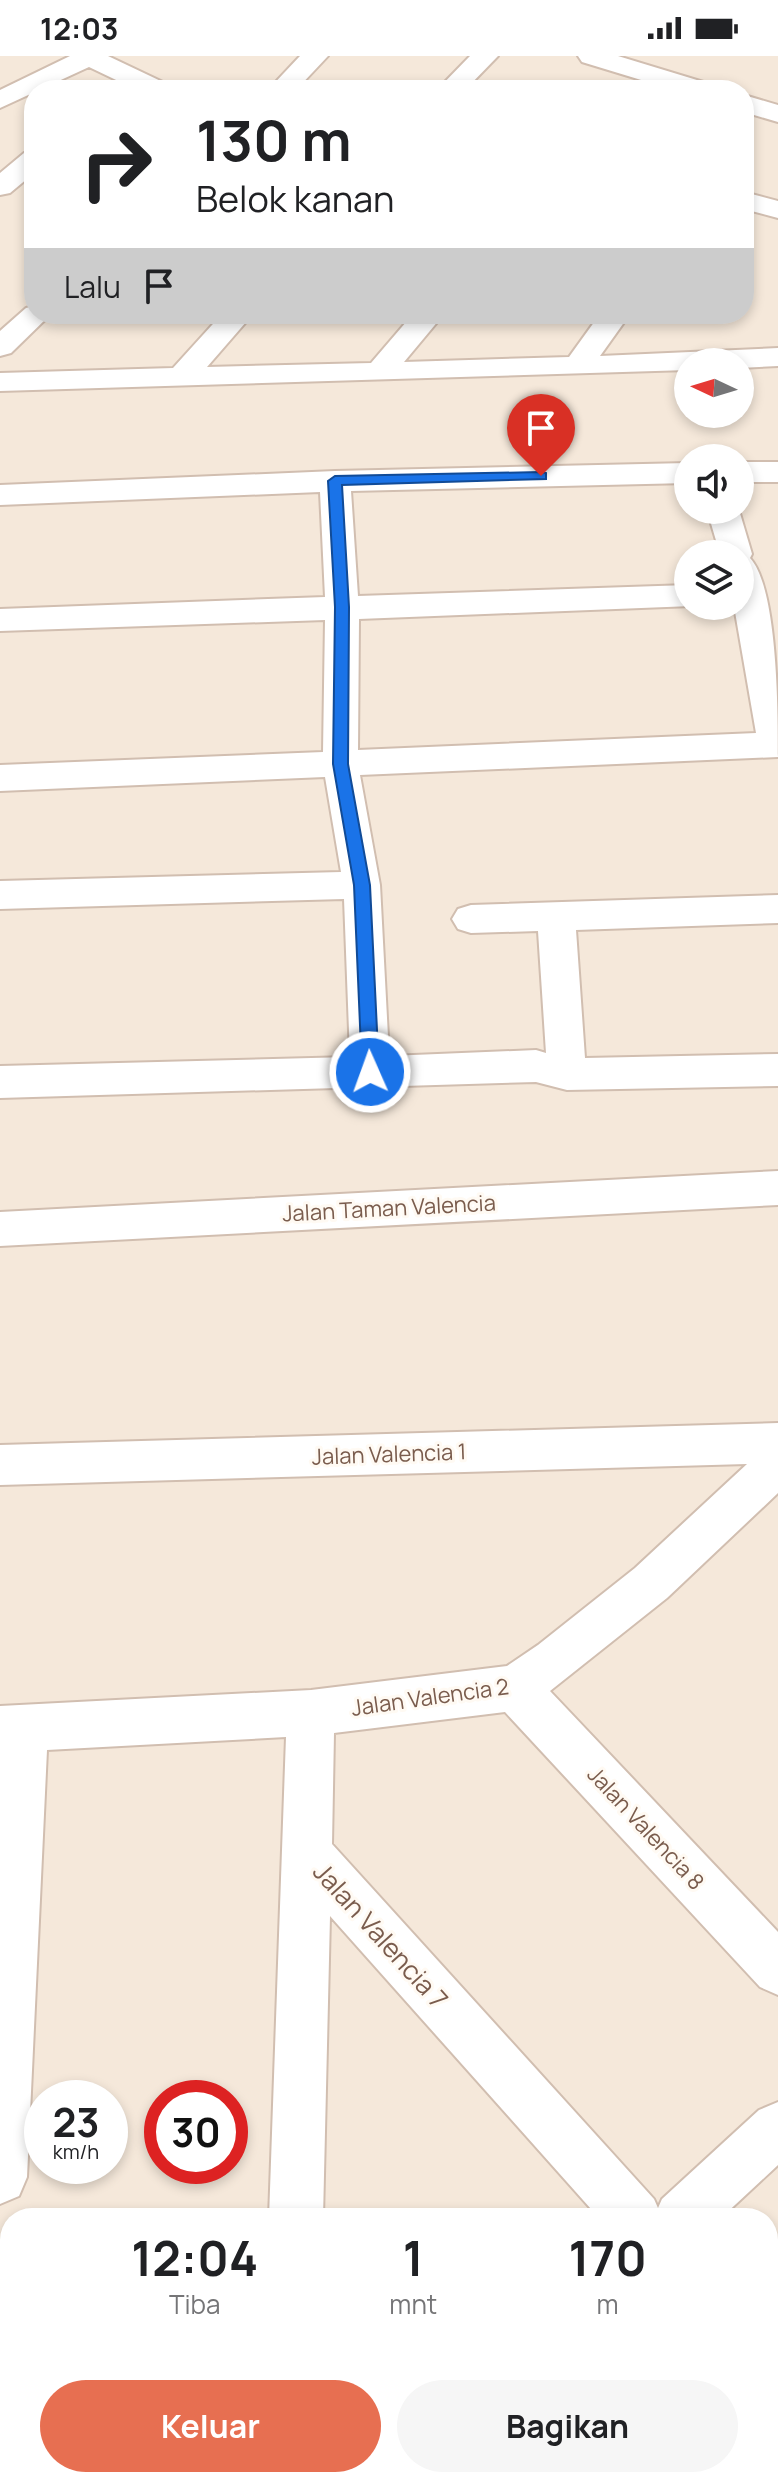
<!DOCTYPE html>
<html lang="id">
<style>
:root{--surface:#fff;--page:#f6f6f6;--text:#202124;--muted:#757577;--accent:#e76f51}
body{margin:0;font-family:Manrope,sans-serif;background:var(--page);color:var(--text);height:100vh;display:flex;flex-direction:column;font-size:30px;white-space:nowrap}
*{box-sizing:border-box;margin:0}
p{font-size:26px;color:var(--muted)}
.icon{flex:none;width:44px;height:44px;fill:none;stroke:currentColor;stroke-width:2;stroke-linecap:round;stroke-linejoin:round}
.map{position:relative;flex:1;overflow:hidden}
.details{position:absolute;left:0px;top:2152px;width:778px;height:280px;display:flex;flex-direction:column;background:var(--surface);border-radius:32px 32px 0 0;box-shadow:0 4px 12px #0003}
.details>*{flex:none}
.top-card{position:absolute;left:24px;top:24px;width:730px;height:244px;border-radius:32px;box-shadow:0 4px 12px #0003;background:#fff;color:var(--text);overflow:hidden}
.needle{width:52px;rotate:274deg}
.controls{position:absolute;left:674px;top:292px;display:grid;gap:16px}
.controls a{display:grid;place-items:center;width:80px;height:80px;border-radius:50%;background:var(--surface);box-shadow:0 4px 12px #0003;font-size:40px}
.speed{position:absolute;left:24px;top:2024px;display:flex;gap:16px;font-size:40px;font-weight:700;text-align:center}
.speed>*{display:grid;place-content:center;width:104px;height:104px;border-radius:50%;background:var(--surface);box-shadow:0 4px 12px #0003;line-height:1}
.speed small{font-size:20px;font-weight:400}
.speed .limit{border:12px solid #d22;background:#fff;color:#111}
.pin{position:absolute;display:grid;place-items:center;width:68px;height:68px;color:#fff;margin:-82px -34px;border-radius:50% 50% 50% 0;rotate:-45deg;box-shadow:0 0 8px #0007}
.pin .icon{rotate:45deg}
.me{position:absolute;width:88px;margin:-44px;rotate:358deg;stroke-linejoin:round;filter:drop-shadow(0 0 6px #0008)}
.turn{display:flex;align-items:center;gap:28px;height:168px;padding:0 40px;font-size:36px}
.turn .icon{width:104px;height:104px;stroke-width:2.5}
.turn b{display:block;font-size:56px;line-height:68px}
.then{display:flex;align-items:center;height:76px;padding:0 40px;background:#0003;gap:16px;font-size:30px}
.eta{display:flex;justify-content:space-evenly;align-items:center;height:136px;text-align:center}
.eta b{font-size:48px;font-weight:700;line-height:56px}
.action{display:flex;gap:16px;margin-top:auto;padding:16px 40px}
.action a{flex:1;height:92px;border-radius:48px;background:var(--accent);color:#fff;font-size:32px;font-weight:700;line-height:92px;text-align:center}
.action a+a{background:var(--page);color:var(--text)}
.status{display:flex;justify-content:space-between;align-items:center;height:56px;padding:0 40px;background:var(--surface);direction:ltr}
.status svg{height:22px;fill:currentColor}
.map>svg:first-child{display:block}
.residential{fill:#f5e8da;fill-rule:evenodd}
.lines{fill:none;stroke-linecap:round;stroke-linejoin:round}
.minor-casing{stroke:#d1beb0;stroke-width:4}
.minor{fill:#fff;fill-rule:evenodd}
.route{fill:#1a73e8;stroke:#114b97;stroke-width:2}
.labels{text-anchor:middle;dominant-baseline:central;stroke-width:6;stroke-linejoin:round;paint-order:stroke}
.street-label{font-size:22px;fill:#7a5c4d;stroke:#fffaf3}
.near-street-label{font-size:26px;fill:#7a5c4d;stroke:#fffaf3}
</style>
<div class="status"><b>12:03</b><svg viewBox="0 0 49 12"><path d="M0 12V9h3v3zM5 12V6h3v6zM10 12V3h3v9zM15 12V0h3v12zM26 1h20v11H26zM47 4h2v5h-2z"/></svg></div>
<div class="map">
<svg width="778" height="2432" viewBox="0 0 778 2432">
<rect width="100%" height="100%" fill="#fdf6ec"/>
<path class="residential" d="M0,0H778V2432H0ZM34,34H744V258H34ZM688,306H740V358H688ZM688,402H740V454H688ZM688,498H740V550H688ZM42,2042H110V2110H42ZM162,2042H230V2110H162ZM10,2162H768V2422H10Z"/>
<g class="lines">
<defs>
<path id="minor" d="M70,0H108L167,28L171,34H137L89,11L0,52V34Z
M300,0H328L296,34H268Z
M470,0H498L465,34H437Z
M578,0H618L710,28L714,34H674L582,6Z
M744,39L778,49V66L744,56Z
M34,95V117L10,137L0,139V117L24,97Z
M744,136L778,145V162L744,153Z
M34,250V258H51L11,297L0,300V275L26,252Z
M222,258H253L207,311L371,307L413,258H444L404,306L569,301L600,258H630L600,300L778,292V310L740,312V306H688V314L0,335V317L173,312Z
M740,406H778V426H740Z
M688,407V427L351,435L358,540L688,529V550H692L359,563L358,694L756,677L734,550H740V498H720L707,454H739L752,498L750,502C778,532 778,658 778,701L360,719L380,829L389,1000L536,994L546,997L538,875L471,877L458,873L452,863L458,853L471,849L778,839V867L576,874L585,1002L778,998V1030L567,1034L536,1026L0,1042V1010L350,1001L344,843L0,853V825L341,816L325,721L0,735V709L323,696L325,564L0,575V553L325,541L320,436L0,449V429L335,415Z
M778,1115V1149L0,1190V1156Z
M778,1367V1437L667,1542L550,1635L778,1876V1939L760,1931L505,1656L334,1677L332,1788L654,2143L658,2152L662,2143L759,2054L778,2046V2109L721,2162H599L330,1860L323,2162H269L286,1681L47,1694L27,2121L19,2140L0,2148V1650L311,1634L507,1610L538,1589L635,1512L747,1408L0,1429V1389Z
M259,2422H317V2432H259Z
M324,2422H391L387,2432H320Z"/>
</defs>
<use href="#minor" class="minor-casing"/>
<use href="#minor" class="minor"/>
</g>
<path class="route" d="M541,416L546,417V423L342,429L349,551L348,708L370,829L379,1016L370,1023L362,1016L354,829L333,708L335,551L328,425L335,420Z"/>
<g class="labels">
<g class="street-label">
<text transform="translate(389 1152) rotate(-3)">Jalan Taman Valencia</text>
<text transform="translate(389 1398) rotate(-2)">Jalan Valencia 1</text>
<text transform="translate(430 1641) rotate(-8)">Jalan Valencia 2</text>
<text transform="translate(646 1772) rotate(47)">Jalan Valencia 8</text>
</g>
<g class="near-street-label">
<text transform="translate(381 1879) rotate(48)">Jalan Valencia 7</text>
</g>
</g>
</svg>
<div class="controls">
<a><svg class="needle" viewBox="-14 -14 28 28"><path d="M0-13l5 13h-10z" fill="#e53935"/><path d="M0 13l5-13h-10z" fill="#757577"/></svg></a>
<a><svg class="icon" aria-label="sound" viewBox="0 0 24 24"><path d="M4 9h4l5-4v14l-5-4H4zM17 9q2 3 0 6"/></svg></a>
<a><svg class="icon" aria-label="layers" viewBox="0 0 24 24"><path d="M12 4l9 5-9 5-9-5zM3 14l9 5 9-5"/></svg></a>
</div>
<div class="speed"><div>23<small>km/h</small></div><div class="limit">30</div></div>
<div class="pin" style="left:541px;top:420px;background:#d93025"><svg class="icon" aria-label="arrive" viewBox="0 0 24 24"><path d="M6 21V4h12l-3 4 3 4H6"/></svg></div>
<svg class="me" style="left:370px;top:1016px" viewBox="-20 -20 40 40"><circle r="17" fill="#1a73e8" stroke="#fff" stroke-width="3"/><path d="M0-11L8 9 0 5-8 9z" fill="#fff"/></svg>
<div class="top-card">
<div class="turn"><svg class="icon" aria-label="right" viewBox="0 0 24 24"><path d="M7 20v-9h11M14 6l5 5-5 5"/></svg><div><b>130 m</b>Belok kanan</div></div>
<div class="then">Lalu<svg class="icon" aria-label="arrive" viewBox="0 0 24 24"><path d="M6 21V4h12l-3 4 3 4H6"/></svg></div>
</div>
<section class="details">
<div class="eta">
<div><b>12:04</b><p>Tiba</p></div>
<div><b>1</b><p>mnt</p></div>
<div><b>170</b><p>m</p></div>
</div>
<div class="action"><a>Keluar</a><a>Bagikan</a></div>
</section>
</div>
